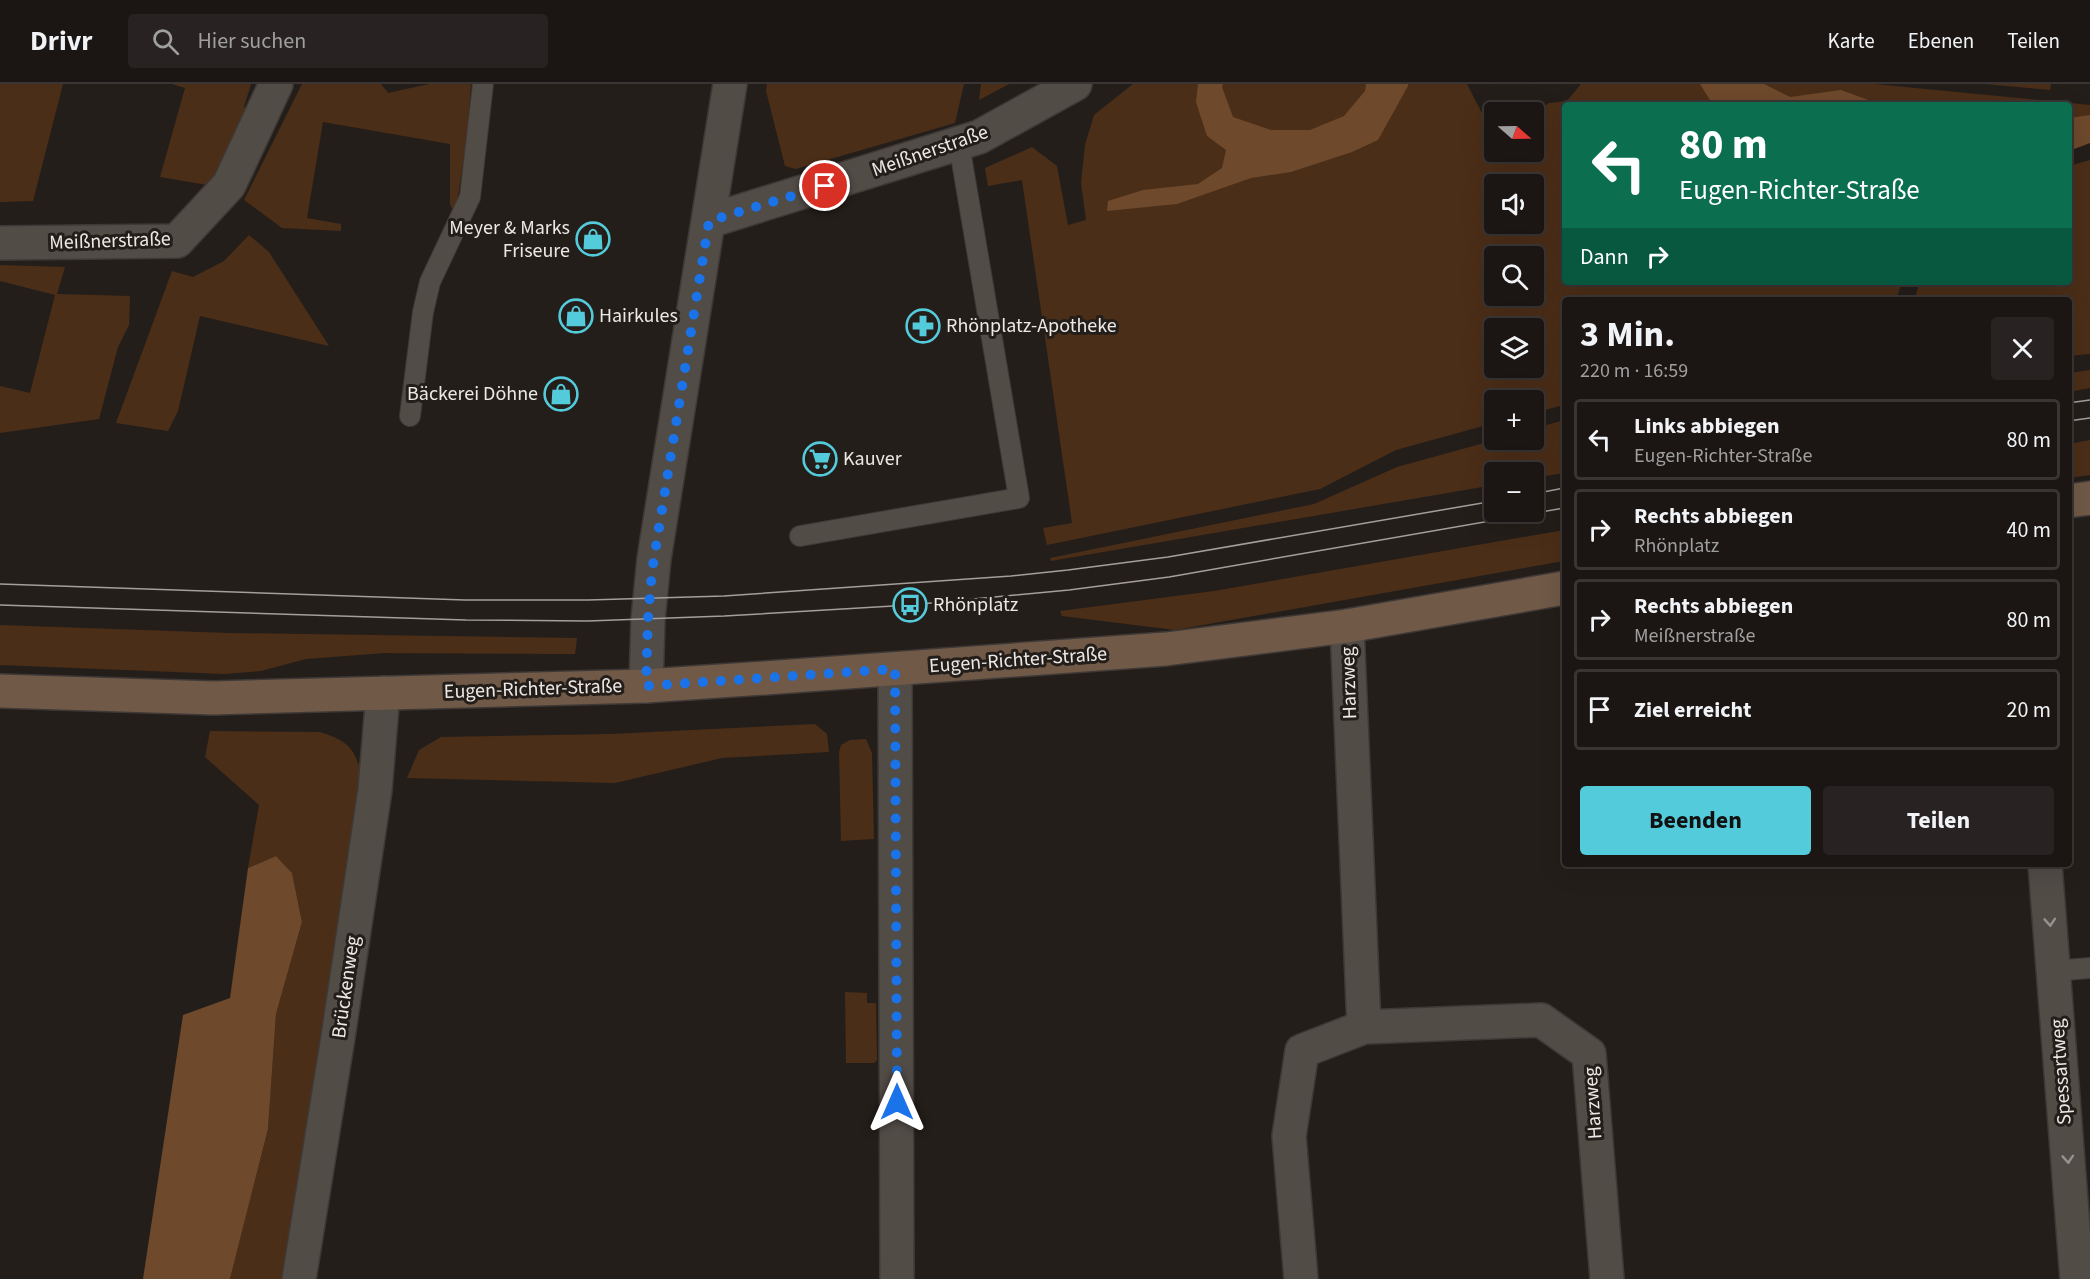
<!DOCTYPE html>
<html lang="de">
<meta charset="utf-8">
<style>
:root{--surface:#1b1614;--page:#282322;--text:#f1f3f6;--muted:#a09fa0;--line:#393534;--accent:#53cbdb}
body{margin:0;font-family:"Source Sans 3",sans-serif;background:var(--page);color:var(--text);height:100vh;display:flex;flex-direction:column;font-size:22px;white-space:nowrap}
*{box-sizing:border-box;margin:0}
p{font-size:20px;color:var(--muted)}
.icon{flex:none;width:33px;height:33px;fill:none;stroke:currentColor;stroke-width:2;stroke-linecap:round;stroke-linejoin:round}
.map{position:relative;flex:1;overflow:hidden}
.sheet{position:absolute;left:1562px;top:213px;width:510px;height:570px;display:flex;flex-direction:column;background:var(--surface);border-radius:6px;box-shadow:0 6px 24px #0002,0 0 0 2px var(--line)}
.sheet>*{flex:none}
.hud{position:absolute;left:1562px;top:18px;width:510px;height:183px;border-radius:6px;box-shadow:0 6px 24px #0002,0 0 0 2px var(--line);background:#0b6e4f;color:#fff;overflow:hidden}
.needle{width:39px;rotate:110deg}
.tools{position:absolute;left:1484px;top:18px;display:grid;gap:12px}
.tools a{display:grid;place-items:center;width:60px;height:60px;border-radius:6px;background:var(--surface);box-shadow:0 6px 24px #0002,0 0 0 2px var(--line);font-size:30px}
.pin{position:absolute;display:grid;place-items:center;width:51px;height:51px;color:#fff;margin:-26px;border:3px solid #fff;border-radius:50%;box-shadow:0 2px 6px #0007}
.me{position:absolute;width:66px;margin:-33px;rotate:0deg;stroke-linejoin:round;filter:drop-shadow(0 0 4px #0008)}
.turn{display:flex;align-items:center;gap:21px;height:126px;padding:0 18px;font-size:27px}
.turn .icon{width:78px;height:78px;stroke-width:2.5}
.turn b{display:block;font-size:42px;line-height:51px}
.then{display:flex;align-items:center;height:57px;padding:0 18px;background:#0003;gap:12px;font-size:22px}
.round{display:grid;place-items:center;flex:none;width:63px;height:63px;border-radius:6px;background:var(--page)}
.head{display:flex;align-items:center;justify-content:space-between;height:102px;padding:0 18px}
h1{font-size:36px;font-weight:700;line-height:45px}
.cta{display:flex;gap:12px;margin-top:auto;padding:12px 18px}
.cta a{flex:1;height:69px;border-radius:6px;background:var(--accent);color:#111;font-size:24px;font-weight:700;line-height:69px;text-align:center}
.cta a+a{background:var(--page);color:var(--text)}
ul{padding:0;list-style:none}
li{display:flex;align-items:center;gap:18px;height:81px;margin:0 12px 9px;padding:0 6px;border:3px solid var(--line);border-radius:6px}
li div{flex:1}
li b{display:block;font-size:22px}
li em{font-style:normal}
header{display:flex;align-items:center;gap:36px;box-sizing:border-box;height:84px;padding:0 30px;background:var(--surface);border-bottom:2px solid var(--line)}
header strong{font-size:28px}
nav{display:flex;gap:33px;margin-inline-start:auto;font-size:21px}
.search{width:420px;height:54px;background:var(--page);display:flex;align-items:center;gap:15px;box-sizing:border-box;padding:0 21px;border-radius:6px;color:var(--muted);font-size:22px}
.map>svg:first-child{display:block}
.green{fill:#4b2e18;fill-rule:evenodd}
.forest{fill:#6e492c}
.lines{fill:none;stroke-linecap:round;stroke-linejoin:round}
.service-casing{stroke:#3e3936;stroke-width:22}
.minor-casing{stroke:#3e3936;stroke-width:36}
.secondary-casing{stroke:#3e3936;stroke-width:36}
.service{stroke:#524c47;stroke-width:20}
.minor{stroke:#524c47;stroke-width:33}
.secondary{stroke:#705947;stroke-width:33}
.tram{stroke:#a49f9c;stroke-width:1.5}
.oneway{stroke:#97928e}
.route{stroke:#1a73e8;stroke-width:10;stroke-dasharray:0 18}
.labels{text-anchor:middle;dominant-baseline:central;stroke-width:6;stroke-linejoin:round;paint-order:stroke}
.street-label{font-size:20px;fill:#ece8e5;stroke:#241e1a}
.poi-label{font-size:20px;fill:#ece8e5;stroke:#241e1a;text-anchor:start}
</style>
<header>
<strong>Drivr</strong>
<div class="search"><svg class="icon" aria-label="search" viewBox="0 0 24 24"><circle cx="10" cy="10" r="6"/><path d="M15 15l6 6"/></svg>Hier suchen</div>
<nav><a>Karte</a><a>Ebenen</a><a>Teilen</a></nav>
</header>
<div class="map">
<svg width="2090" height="1195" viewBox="0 0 2090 1195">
<rect width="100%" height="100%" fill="#241e1a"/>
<path class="green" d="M0,0H63L33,117L0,118Z
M172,0H251L244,23L254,29L213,102L160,93L185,4Z
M302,0H381L388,9L429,0H471L467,53L455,132L450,120V60L323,38L307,134L341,140V147L282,144L244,116Z
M767,0H964L955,39L796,85L785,82L766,7Z
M981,0H1009L979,16Z
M1133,0H1467L1488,41L1494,40V68H1533V29L1549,19L1567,17L1581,0H1874L2090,21V57L2069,64L2068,21H1564V198H1902L1896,216H1564V321L1533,329V316H1494V339L1396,366L1320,405L1047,461L1043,444L1072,439L1022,96L988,102L985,84L1032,63L1057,82L1068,141L1086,136L1081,99L1085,61L1094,31ZM1494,100H1533V140H1494ZM1494,172H1533V212H1494ZM1494,244H1533V284H1494Z
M1985,0H2051L2050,6Z
M2090,76V270L2069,272L2068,216H1914L1920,198H2068L2069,82Z
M249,151L269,168L329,262L200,232L178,327L168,347L116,339L172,187L193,193L224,177Z
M0,181L65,183L57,210L130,212L129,241L118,263L99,335L0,349V302L30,309L55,211L0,197Z
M2090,286V304L2069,308V289Z
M1564,336V389L1533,394V388H1494V401L1051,477L1050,474L1314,420L1397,383L1495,356H1533V345Z
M2090,356V391L2069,394V360Z
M1564,446V477L1175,546L1062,532L1060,527L1214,507Z
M0,541L228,549L577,554L575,570L385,569L306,575L261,587L225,590L0,581Z
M815,640L827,650L829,668L722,674L615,699L407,694L419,666L441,653L612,650Z
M210,647L320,648C348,657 355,664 362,692L285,1195H230L268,1045L276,930L302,838L292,789L276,772L248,784L259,721L205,673Z
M866,655L872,669L874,755L841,757L839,668L841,661L850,656Z
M845,908L867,909V919H876L877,976L874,979H846Z"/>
<path class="forest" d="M1198,0H1223L1222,3L1233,33L1271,46H1310L1344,32L1365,7L1366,0H1408V2L1378,56L1352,68L1291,88L1251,94L1177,120L1107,127L1108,117L1143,106L1198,100L1222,84L1226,66L1207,52L1196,18Z
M1700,0H1764L1790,13L1841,6L1882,21L1936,16L1956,21H1713Z
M2090,31V59L2069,67V34Z
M276,772L292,789L302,838L276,930L268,1045L230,1195H143L183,931L230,914L248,784Z"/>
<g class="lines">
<defs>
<path id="service" d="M410,332L423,228L430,198L470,113L483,0
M800,452L1019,414L959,60
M2053,887L2090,884"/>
<path id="minor" d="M709,137L979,53L1075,0
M0,159L177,157L229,101L276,0
M1347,542L1364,943
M895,585L897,1195
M646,602L648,535L654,475L730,0
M2045,780L2077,1195
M299,1195L338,953L375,706L383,609
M1301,1195L1289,1052L1302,967L1364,943L1541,936L1589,970L1607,1195"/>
<path id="secondary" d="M2068,417L2090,414
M0,607L213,614L646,602L765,594L1166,565L1347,542L1564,504"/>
</defs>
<use href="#service" class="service-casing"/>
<use href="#minor" class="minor-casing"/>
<use href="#secondary" class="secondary-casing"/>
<use href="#service" class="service"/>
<use href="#minor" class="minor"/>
<use href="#secondary" class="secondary"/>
<path class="tram" d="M2068,319L2090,316
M2068,337L2090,334
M1533,410L1564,404
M0,500L465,516H588L724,512L1011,492L1068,486L1168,473L1494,417
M0,521L466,536L588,537L724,532L910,521L1069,506L1169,493L1564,424"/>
</g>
<defs><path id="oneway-chevron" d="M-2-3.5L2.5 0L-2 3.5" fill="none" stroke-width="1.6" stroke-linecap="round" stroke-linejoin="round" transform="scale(1.5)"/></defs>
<g class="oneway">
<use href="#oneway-chevron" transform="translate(2050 838) rotate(86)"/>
<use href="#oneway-chevron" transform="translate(2068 1075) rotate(86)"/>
</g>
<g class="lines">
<path class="route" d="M825,102L709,137L652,487L648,535L646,602L895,585L897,1018"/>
</g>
<defs>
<symbol id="shop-ring" viewBox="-11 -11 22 22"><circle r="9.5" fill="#241e1a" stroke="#53cbdb" stroke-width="1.5"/><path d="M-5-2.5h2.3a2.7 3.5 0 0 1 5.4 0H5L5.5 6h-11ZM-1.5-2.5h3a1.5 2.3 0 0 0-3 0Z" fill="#53cbdb"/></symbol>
<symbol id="pharmacy-ring" viewBox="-11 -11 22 22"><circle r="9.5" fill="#241e1a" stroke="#53cbdb" stroke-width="1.5"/><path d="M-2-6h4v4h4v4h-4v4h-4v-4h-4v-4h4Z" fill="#53cbdb"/></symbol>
<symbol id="supermarket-ring" viewBox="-11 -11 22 22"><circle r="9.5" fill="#241e1a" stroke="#53cbdb" stroke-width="1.5"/><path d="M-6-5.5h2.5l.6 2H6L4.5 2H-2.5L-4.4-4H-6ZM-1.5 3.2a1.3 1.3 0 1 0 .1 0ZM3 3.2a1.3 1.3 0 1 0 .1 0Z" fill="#53cbdb"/></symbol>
<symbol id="bus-ring" viewBox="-11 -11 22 22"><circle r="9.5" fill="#241e1a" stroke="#53cbdb" stroke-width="1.5"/><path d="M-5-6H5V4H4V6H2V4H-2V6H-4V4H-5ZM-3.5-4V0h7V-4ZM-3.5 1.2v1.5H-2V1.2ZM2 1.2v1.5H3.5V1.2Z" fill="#53cbdb"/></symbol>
</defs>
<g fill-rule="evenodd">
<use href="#shop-ring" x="574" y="136" width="38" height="38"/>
<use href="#shop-ring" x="557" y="213" width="38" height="38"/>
<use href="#pharmacy-ring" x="904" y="223" width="38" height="38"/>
<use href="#shop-ring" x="542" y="291" width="38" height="38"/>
<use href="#supermarket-ring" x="801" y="356" width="38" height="38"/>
<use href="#bus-ring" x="891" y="502" width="38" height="38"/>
</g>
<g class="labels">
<g class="street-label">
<text transform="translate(930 67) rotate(-19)">Meißnerstraße</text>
<text transform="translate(110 157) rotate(-2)">Meißnerstraße</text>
<text transform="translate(1018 576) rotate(-4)">Eugen-Richter-Straße</text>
<text transform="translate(1349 599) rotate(-92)">Harzweg</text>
<text transform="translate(533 605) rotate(-2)">Eugen-Richter-Straße</text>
<text transform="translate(346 903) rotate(-82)">Brückenweg</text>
<text transform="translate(2061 988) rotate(-94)">Spessartweg</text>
<text transform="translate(1593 1019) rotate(-94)">Harzweg</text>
</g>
<g class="poi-label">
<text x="570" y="144" text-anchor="end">Meyer &amp; Marks<tspan x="570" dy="23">Friseure</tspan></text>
<text x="599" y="232">Hairkules</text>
<text x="946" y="242">Rhönplatz-Apotheke</text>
<text x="538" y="310" text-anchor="end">Bäckerei Döhne</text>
<text x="843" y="375">Kauver</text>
<text x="933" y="521">Rhönplatz</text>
</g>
</g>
</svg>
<div class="tools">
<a><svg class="needle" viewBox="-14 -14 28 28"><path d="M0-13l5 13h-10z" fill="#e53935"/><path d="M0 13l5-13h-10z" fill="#a09fa0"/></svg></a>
<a><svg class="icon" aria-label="sound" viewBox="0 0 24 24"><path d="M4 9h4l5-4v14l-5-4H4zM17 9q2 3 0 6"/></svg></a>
<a><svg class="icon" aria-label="search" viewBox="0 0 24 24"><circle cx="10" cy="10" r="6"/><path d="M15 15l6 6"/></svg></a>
<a><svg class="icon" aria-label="layers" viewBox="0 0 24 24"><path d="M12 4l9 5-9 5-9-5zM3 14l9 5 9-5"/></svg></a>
<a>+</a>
<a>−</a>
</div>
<div class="pin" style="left:825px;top:102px;background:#d93025"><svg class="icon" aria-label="arrive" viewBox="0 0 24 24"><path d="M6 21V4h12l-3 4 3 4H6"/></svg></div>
<svg class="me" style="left:897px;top:1018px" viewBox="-20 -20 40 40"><path d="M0-17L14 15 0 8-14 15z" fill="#1a73e8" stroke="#fff" stroke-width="4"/></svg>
<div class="hud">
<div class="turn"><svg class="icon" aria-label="left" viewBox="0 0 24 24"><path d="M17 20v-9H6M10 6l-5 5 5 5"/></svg><div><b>80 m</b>Eugen-Richter-Straße</div></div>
<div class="then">Dann<svg class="icon" aria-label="right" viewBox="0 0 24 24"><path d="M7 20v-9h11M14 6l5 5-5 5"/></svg></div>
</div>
<section class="sheet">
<div class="head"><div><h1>3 Min.</h1><p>220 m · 16:59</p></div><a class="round"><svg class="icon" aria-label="close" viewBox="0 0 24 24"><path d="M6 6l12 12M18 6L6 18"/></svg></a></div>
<ul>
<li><svg class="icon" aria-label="left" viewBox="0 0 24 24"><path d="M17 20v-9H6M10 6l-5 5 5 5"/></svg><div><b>Links abbiegen</b><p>Eugen-Richter-Straße</p></div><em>80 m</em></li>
<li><svg class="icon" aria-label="right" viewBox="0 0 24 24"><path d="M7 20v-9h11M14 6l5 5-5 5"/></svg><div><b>Rechts abbiegen</b><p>Rhönplatz</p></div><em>40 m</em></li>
<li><svg class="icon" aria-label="right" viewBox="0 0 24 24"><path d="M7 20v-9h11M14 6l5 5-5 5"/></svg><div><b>Rechts abbiegen</b><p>Meißnerstraße</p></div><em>80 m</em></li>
<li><svg class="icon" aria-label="arrive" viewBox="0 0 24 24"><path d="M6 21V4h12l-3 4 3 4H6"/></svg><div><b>Ziel erreicht</b></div><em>20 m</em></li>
</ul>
<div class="cta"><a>Beenden</a><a>Teilen</a></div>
</section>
</div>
